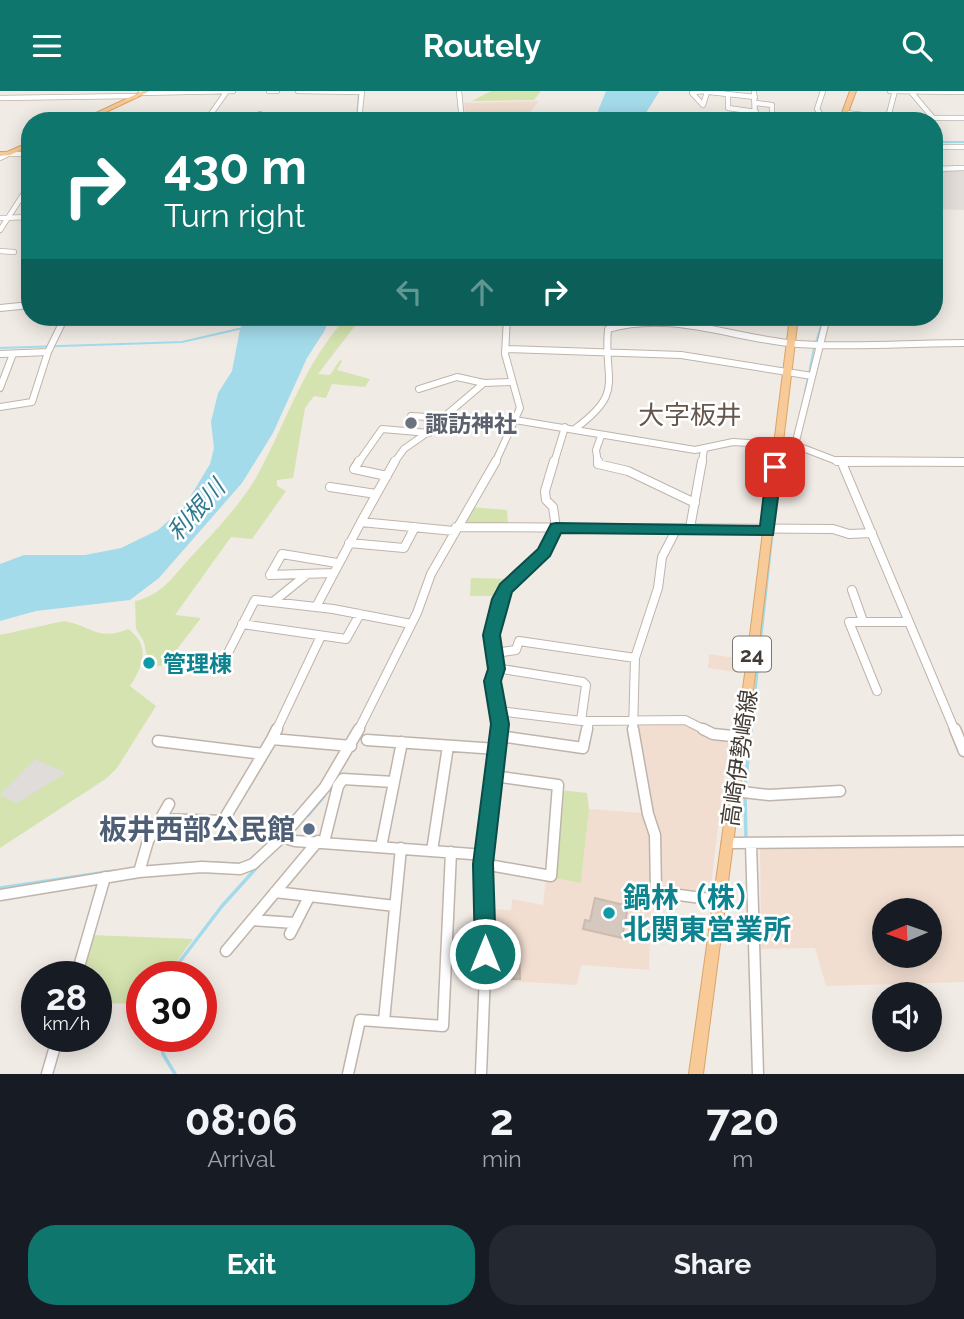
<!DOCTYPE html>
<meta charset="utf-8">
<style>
:root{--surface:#171b24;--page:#242831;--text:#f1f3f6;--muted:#9ea1a6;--accent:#0f766e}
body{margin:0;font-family:Raleway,"Noto Sans JP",sans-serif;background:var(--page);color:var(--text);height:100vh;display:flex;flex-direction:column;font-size:26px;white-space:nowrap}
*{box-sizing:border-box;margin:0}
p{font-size:23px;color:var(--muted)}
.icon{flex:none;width:38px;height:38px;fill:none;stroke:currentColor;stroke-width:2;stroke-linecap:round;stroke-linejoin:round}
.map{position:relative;height:983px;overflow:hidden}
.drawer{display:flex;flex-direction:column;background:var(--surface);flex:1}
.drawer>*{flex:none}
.banner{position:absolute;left:21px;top:21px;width:922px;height:214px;border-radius:28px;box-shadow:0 4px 18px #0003;background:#0f766e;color:#fff;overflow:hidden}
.needle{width:46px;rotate:268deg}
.controls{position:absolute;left:872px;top:807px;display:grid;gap:14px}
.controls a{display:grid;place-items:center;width:70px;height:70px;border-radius:50%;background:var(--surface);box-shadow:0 4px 18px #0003;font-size:35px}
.speed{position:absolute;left:21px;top:870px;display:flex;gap:14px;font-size:35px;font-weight:700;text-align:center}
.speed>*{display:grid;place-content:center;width:91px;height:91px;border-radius:50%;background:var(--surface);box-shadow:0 4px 18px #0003;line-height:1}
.speed small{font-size:18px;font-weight:400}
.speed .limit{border:10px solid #d22;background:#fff;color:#111}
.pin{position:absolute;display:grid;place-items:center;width:60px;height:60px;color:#fff;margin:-30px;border-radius:14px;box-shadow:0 4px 10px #0006}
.me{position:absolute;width:77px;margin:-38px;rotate:0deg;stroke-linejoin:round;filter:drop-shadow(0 0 5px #0008)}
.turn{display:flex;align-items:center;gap:24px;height:147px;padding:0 28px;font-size:32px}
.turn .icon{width:91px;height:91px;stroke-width:2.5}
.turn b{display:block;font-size:49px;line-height:60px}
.lanes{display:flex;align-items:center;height:66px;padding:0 28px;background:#0003;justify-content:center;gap:35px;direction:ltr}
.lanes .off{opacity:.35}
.eta{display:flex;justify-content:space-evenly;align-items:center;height:119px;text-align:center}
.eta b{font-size:42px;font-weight:700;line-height:49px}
.cta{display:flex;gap:14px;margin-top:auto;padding:14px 28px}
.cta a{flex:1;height:80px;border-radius:28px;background:var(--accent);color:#fff;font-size:28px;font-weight:700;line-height:80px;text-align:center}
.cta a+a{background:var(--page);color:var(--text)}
header{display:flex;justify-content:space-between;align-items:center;height:91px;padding:0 28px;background:var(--accent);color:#fff;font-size:32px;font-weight:700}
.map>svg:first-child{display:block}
.commercial{fill:#f2ded1;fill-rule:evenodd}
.industrial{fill:#e3ddda}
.green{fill:#d5e3b0}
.parking{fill:#dfdcda}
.water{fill:#a4dbeb}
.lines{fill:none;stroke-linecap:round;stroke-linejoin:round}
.stream-far2{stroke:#a4dbeb;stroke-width:2}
.stream-far1{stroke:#a4dbeb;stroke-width:2.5}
.stream{stroke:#a4dbeb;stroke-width:3.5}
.building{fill:#d5c8be;stroke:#ccbbaf;stroke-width:2}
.minor-far3-casing{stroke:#bfb4ab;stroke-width:6}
.minor-far2-casing{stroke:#bfb4ab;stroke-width:8}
.minor-far1-casing{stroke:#bfb4ab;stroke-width:10}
.minor-casing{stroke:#bfb4ab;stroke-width:13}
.major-casing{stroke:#dba469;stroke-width:2}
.minor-far3{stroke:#fff;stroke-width:4.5}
.minor-far2{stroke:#fff;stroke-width:6}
.minor-far1{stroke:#fff;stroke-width:8}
.minor{stroke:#fff;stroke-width:10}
.major{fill:#f7ca97;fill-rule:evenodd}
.route{fill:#0f766e;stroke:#0a4d48;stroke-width:2}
.worship-dot{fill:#6b7280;stroke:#fff;stroke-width:2.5}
.culture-dot{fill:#0f9aa8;stroke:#fff;stroke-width:2.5}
.service-dot{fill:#5c6f8a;stroke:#fff;stroke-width:2.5}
.labels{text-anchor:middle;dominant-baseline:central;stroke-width:5;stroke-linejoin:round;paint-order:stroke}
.shield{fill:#fff;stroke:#7b7672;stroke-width:2}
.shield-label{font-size:21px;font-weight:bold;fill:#433b35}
.worship-label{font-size:23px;font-weight:bold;fill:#5b616d;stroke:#fff;text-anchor:start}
.culture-label{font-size:23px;font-weight:bold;fill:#0d838f;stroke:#fff;text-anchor:start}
.street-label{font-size:23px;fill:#433b35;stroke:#fff}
.water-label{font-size:24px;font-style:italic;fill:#307a90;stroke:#fff}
.quarter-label{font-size:26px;fill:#65574d;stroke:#fff}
.near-service-label{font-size:28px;font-weight:bold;fill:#4e5e75;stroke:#fff;text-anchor:end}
.near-culture-label{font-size:28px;font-weight:bold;fill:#0d838f;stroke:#fff;text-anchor:start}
</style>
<header><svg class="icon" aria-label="menu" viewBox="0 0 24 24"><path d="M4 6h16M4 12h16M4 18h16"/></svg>Routely<svg class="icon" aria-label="search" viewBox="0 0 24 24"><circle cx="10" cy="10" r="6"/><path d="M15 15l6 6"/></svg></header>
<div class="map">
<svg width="964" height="983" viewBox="0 0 964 983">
<rect width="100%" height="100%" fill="#f1ebe5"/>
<path class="commercial" d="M539,10L526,26L465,27L464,12Z
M709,563L743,568L742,582L708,577Z
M639,632H683L729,649L710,801L663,798L659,794L661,752L651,720L636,636Z
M589,718L644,722L653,754L649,879L581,874L577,894L490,889L489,818L511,819L512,808L543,814L546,786L581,792Z
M964,752V891L826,895L815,857L761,858L760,756ZM884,819H929V864H884Z"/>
<path class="industrial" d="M964,78V119L935,118L934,79Z
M151,226H216L205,233L149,234Z"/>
<path class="green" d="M491,0H541L534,9L472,10Z
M347,226H367L354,236L318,283L330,284L340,269L342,270L337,279L370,288L365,296L332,293L326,307L314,305L305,317L293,387L277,389V395L286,400L252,448L231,446L175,524L201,527L164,575H156V568L147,566L144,551L136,538L135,510C160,505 173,486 189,468C213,442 239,416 257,385C286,332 305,270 347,226Z
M470,416L507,419L508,435H463Z
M471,487L511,488L495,505H470Z
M64,530C90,534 98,551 128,538C151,554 143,575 130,595L156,615L117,677L107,687L0,757V544Z
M560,699L587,702L589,718L581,792L553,787Z
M91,844L193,848L166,885L142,886V913L96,912V886H80Z"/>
<path class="parking" d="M35,668L66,682L17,712L0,704Z"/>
<path class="water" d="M606,0H659V1L641,30H594Z
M247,226H329L325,239L307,267L273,342L242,392L159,487L130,509L36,520L0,530V473L24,464H85L121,457L158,439L184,416L210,373L214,357L211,331L218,302L232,280L240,238Z"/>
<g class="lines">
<path class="stream-far2" d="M256,30L357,26L359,2
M934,51H964
M25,97L30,89
M816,251L824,226
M0,257L182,251L243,237
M809,282L814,257
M805,300L808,287
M786,372L791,356"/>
<path class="stream-far1" d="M751,640L777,400L786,370"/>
<path class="stream" d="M745,696L751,638
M745,703L746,749
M308,724L324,705
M214,772L235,773
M0,797L114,780
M168,886L222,815L259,774
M160,945L163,963L175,983"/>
</g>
<path class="building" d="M595,807L628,815L622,847L583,838L585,829L590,830Z
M498,856H519L520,888H499Z"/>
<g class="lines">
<defs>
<path id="minor-far3" d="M269,0H277
M298,0L362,1
M459,0L462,30
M700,0L755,6
M700,0L692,2L703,14L707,1
M754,0L755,30
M823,0L817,18L825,30
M890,0L964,1
M141,2L233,0
M912,2L933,27
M728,4V17L756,21
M0,7L135,5
M756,12L772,14V20
M846,22L888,27H964
M206,30L227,0
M258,30L260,23
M359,30L362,0
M827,30L843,29
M887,30L895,0
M934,56H964
M0,67L8,63H30
M934,78L964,77
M0,127L30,126
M0,139L30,93
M0,160L14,161"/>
<path id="minor-far2" d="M0,217L30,214
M506,258L681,264L812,285
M0,263L48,261
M0,297L13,263
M419,298L457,286L484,292L511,291
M0,316L32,311L48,261L65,226
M411,325L444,327
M444,330L445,325L484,292
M576,337C626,300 603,290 608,238C673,219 733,248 798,253C853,257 909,252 964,252
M777,352L795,354L842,372L964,371
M795,354L827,226
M358,372L382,338L429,342
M394,372L404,358L444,330L515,329L695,359L733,351L777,354
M495,372L520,317L505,263L507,226
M554,372L565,336
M598,372L596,359L601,345
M702,372L704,358"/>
<path id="minor-far1" d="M359,370L354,378L387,385
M395,370L361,431L454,440
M598,370V373L628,380L695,412
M837,370L964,371
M842,372L955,640
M330,396L376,403
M456,436L833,438L849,443L872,442
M690,437L702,370
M349,452L404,457L415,436
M333,482L270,484L282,463L337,472
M852,499L863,530
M273,511L305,485
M316,516L361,431
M242,533L346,548L360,523
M229,560L255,509L333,518L411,533
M495,562L516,559L519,550L635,567
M496,577L583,591L586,594L581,630
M877,600L849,531H909
M499,620L581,630L685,629L707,640
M276,640L321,545
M358,640L417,522L431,483L496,370
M499,640L492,590L496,577L491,544L506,497L545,461L552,449L556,437L553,416L546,409L545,400L554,370
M587,640L589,630
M633,640L635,567L658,497L662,466L676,439"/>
<path id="minor" d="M633,638L648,723L655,744L656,801L717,809
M703,638L713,643L742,646
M955,638L964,660
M499,645L583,657L587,638
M272,648L277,638
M367,649L497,658
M158,650L263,663
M734,700L769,704L840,700
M161,728L223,730L272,648L351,655
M282,746L295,750L485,764
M324,751L338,695L343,688L394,691
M727,752L964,750
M751,753L758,983
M381,756L402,651
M432,760L448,655
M483,773L551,785L558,694L494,685
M139,781L148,750L169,713
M275,801L395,815
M0,804L139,781L202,776L240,778L253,773L282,746L325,696L359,638
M252,829L295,832
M290,843L309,806
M226,860L318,750
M76,886L105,786
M384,930L401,757
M47,983L58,945
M348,983L360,929L443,935L451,761
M481,983L485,882L483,773L499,638"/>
<path id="major" d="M143,0H150L87,30H79Z
M850,0H856L845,30H839Z
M30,51V55L10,64L0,65V61H7Z
M790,226H798L756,576L703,983H689L746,576Z"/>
</defs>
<use href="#minor-far3" class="minor-far3-casing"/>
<use href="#minor-far2" class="minor-far2-casing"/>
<use href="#minor-far1" class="minor-far1-casing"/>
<use href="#minor" class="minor-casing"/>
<use href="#major" class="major-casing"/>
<use href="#minor-far3" class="minor-far3"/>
<use href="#minor-far2" class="minor-far2"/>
<use href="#minor-far1" class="minor-far1"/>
<use href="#minor" class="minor"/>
<use href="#major" class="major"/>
</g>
<path class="route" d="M775,372L782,376L773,444L561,442L550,465L512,501L500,544L505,578L501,590L509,633L493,773L496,863L493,870L485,873L478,870L475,863L473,773L491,633L484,590L488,578L483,544L492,508L500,493L538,458L551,433L556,432L760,435L767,376Z"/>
<circle class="worship-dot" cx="411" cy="332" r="7"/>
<g class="culture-dot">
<circle cx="149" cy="572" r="7"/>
<circle cx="609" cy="822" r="7"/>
</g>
<circle class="service-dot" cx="309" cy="738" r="7"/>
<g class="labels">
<rect class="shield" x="733" y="545.5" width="38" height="35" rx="5"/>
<g class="shield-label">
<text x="752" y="563">24</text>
</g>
<g class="worship-label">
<text x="425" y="332">諏訪神社</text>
</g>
<g class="culture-label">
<text x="163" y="572">管理棟</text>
</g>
<g class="street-label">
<text transform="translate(739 667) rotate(-82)">高崎伊勢崎線</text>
</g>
<g class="water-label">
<text transform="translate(196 419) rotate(-48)">利根川</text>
</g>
<g class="quarter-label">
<text x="690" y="324">大字板井</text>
</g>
<g class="near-service-label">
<text x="295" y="738">板井西部公民館</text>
</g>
<g class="near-culture-label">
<text x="623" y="806">鍋林（株）<tspan x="623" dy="32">北関東営業所</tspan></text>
</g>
</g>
</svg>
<div class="controls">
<a><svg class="needle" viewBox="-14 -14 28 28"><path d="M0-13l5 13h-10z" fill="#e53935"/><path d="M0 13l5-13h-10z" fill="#9ea1a6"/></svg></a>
<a><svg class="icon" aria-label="sound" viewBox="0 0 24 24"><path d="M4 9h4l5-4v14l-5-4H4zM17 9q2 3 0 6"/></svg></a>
</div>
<div class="speed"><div>28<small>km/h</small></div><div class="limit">30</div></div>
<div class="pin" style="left:775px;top:376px;background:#d93025"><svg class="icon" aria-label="arrive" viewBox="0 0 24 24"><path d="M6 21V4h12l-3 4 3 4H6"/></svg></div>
<svg class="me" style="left:485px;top:863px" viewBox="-20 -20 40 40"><circle r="17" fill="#0f766e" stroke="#fff" stroke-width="3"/><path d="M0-11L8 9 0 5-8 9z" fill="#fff"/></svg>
<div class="banner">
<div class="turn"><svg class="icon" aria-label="right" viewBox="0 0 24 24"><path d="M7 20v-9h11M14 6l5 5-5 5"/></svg><div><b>430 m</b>Turn right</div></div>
<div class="lanes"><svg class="icon off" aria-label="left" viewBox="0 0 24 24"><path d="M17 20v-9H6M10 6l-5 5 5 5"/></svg><svg class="icon off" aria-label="ahead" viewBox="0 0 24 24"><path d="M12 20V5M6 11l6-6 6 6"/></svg><svg class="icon" aria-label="right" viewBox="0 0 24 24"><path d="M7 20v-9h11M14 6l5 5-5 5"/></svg></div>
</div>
</div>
<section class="drawer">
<div class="eta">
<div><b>08:06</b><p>Arrival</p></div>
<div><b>2</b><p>min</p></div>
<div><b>720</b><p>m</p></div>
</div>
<div class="cta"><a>Exit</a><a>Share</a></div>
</section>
